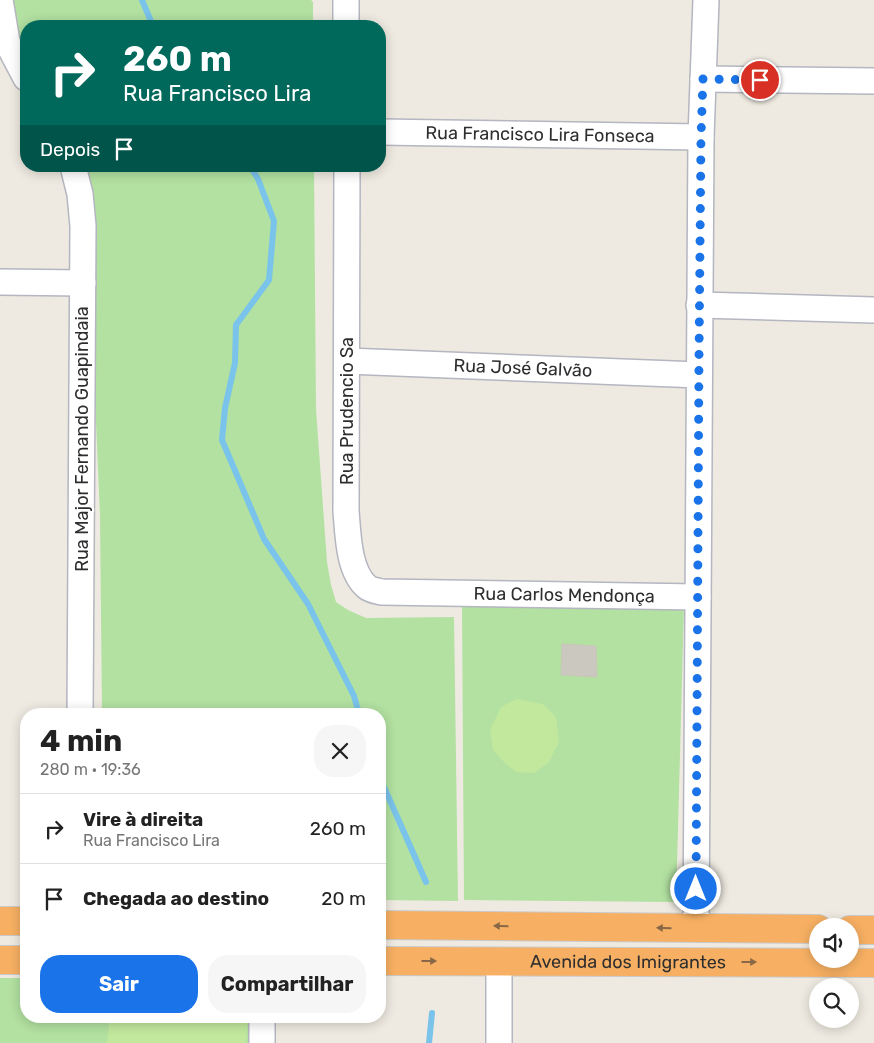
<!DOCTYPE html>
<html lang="pt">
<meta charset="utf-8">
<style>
:root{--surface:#fff;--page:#f6f6f6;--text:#222;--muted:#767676;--line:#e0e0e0;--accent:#1a73e8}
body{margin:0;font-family:Rubik,sans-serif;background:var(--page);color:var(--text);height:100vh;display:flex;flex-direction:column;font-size:19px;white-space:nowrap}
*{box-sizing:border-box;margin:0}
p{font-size:16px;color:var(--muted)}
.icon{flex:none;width:28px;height:28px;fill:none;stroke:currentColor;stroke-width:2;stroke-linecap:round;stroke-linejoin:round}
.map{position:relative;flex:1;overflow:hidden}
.sheet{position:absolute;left:20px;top:708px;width:366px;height:315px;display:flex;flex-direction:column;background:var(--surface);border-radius:20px;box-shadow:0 2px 12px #0003}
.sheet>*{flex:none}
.guide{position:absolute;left:20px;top:20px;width:366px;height:152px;border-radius:20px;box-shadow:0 2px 12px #0003;background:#00695c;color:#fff;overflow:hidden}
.fabs{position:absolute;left:809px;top:918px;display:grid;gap:10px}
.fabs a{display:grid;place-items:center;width:50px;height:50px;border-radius:50%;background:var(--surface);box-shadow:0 2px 12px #0003;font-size:25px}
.pin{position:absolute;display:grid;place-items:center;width:42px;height:42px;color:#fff;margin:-21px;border:2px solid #fff;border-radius:50%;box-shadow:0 1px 5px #0007}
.me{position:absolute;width:55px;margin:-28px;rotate:0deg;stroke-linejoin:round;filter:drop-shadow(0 0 4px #0008)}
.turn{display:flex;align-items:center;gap:18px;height:105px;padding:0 20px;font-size:22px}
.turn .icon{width:65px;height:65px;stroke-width:2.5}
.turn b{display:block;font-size:35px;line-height:42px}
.then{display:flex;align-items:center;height:48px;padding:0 20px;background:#0003;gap:10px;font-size:19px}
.round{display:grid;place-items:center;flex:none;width:52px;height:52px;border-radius:20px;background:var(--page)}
.head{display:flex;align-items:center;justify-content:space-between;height:85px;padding:0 20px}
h1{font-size:30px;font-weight:700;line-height:38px}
.action{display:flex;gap:10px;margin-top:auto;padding:10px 20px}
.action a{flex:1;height:58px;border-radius:20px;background:var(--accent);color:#fff;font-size:20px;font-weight:700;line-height:58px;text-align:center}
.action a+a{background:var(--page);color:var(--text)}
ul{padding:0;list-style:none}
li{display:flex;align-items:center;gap:15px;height:70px;padding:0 20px;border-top:1px solid var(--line)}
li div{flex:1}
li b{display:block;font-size:19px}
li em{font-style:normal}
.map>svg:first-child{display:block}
.green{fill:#b2e1a1}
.pitch{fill:#c2e89e}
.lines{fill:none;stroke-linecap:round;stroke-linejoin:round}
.stream{stroke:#7ac3ea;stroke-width:6}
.building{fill:#cac8bf;stroke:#cac6ba}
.street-casing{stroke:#b4b6c0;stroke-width:28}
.highway-casing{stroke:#c9c9c9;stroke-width:30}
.street{stroke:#fff;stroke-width:25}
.highway{stroke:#f7b063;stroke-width:28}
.oneway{fill:#886846}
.route{stroke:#1a73e8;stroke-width:9;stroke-dasharray:0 16.2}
.labels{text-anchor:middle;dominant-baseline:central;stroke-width:4.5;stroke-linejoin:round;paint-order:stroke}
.street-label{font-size:18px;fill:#2e2e2e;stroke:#fff}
</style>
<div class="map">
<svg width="874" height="1043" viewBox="0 0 874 1043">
<rect width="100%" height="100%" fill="#eeeae1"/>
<path class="green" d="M12,0H311L313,2V26H26V55L15,38Z
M82,166H314L316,409L327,562L331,585L336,602L348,610L366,618L454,617L458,901L380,900V714H102L100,516L90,283L91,187Z
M462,606H684L676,902L464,900Z
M0,978H26V1016H251L249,1043H0Z"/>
<path class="pitch" d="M517,699L543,704L556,717L559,742L549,762L534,773L516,772L504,762L493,750L490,730L501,707Z
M110,1016H227L248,1019L246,1043H107Z"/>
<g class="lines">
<path class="stream" d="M142,0L153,26
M250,166L258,179L274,221L269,280L236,325L235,363L225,408L222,440L264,539L308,604L354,696L359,714
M380,778L426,882
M429,1043L432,1013"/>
</g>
<path class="building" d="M562,644L596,646L597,677L561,675Z"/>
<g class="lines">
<defs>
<g id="street">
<path d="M0,0L7,42L26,78"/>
<path d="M346,0V26"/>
<path d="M703,79L874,81"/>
<path id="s1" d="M380,132L701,137"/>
<path d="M73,166L80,194L83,226L80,714"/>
<path id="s2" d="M347,166L346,511C348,533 348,571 367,587C370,590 377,591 382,592L698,597"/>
<path d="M0,282L83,283"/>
<path d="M699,305L874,310"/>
<path id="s3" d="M347,361L699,375"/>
<path d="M696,928L701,137L706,0"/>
<path d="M499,962V1043"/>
<path d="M262,1043V1016"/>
</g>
<g id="highway">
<path d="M0,921H26"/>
<path d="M380,925L818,929"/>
<path d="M850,930H874"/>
<path d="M0,960H26"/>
<path id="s4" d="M380,961L874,963"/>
</g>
</defs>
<use href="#street" class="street-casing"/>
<use href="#highway" class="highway-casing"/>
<use href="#street" class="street"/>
<use href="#highway" class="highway"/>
</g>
<defs><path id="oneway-solid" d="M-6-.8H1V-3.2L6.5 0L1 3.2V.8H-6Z" transform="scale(1.25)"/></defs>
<g class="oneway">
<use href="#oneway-solid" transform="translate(501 926) rotate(-179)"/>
<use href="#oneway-solid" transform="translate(664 928) rotate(-179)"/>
<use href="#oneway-solid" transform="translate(429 961)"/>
<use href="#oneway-solid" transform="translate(749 962)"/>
</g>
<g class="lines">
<path class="route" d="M696,889L699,357L701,137L703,79L760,80"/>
</g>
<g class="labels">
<g class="street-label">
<text stroke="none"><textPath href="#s1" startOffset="160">Rua Francisco Lira Fonseca</textPath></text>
<text stroke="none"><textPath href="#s3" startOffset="176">Rua José Galvão</textPath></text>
<text transform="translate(347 411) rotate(-90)">Rua Prudencio Sa</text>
<text transform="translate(82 439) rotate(-90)">Rua Major Fernando Guapindaia</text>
<text stroke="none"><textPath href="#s2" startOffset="624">Rua Carlos Mendonça</textPath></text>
<text stroke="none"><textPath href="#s4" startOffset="248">Avenida dos Imigrantes</textPath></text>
</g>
</g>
</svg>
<div class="fabs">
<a><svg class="icon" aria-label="sound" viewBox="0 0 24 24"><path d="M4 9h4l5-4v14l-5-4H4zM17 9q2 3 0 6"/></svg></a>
<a><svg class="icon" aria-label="search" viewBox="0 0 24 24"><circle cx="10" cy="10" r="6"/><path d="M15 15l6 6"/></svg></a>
</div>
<div class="pin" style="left:760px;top:80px;background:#d93025"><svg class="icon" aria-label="arrive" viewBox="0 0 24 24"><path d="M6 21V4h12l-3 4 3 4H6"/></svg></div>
<svg class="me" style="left:696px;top:889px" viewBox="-20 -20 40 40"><circle r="17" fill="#1a73e8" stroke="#fff" stroke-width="3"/><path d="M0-11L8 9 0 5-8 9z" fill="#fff"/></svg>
<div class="guide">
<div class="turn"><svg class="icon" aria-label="right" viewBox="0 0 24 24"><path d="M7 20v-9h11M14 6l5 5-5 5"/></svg><div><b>260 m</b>Rua Francisco Lira</div></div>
<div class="then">Depois<svg class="icon" aria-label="arrive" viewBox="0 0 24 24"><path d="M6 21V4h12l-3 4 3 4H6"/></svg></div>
</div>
<section class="sheet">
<div class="head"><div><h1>4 min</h1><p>280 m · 19:36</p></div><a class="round"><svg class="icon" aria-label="close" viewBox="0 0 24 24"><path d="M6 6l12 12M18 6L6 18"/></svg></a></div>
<ul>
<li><svg class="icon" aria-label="right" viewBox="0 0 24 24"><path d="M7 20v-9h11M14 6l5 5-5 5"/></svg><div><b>Vire à direita</b><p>Rua Francisco Lira</p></div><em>260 m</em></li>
<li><svg class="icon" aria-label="arrive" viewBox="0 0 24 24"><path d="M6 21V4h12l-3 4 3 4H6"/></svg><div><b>Chegada ao destino</b></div><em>20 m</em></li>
</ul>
<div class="action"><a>Sair</a><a>Compartilhar</a></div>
</section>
</div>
